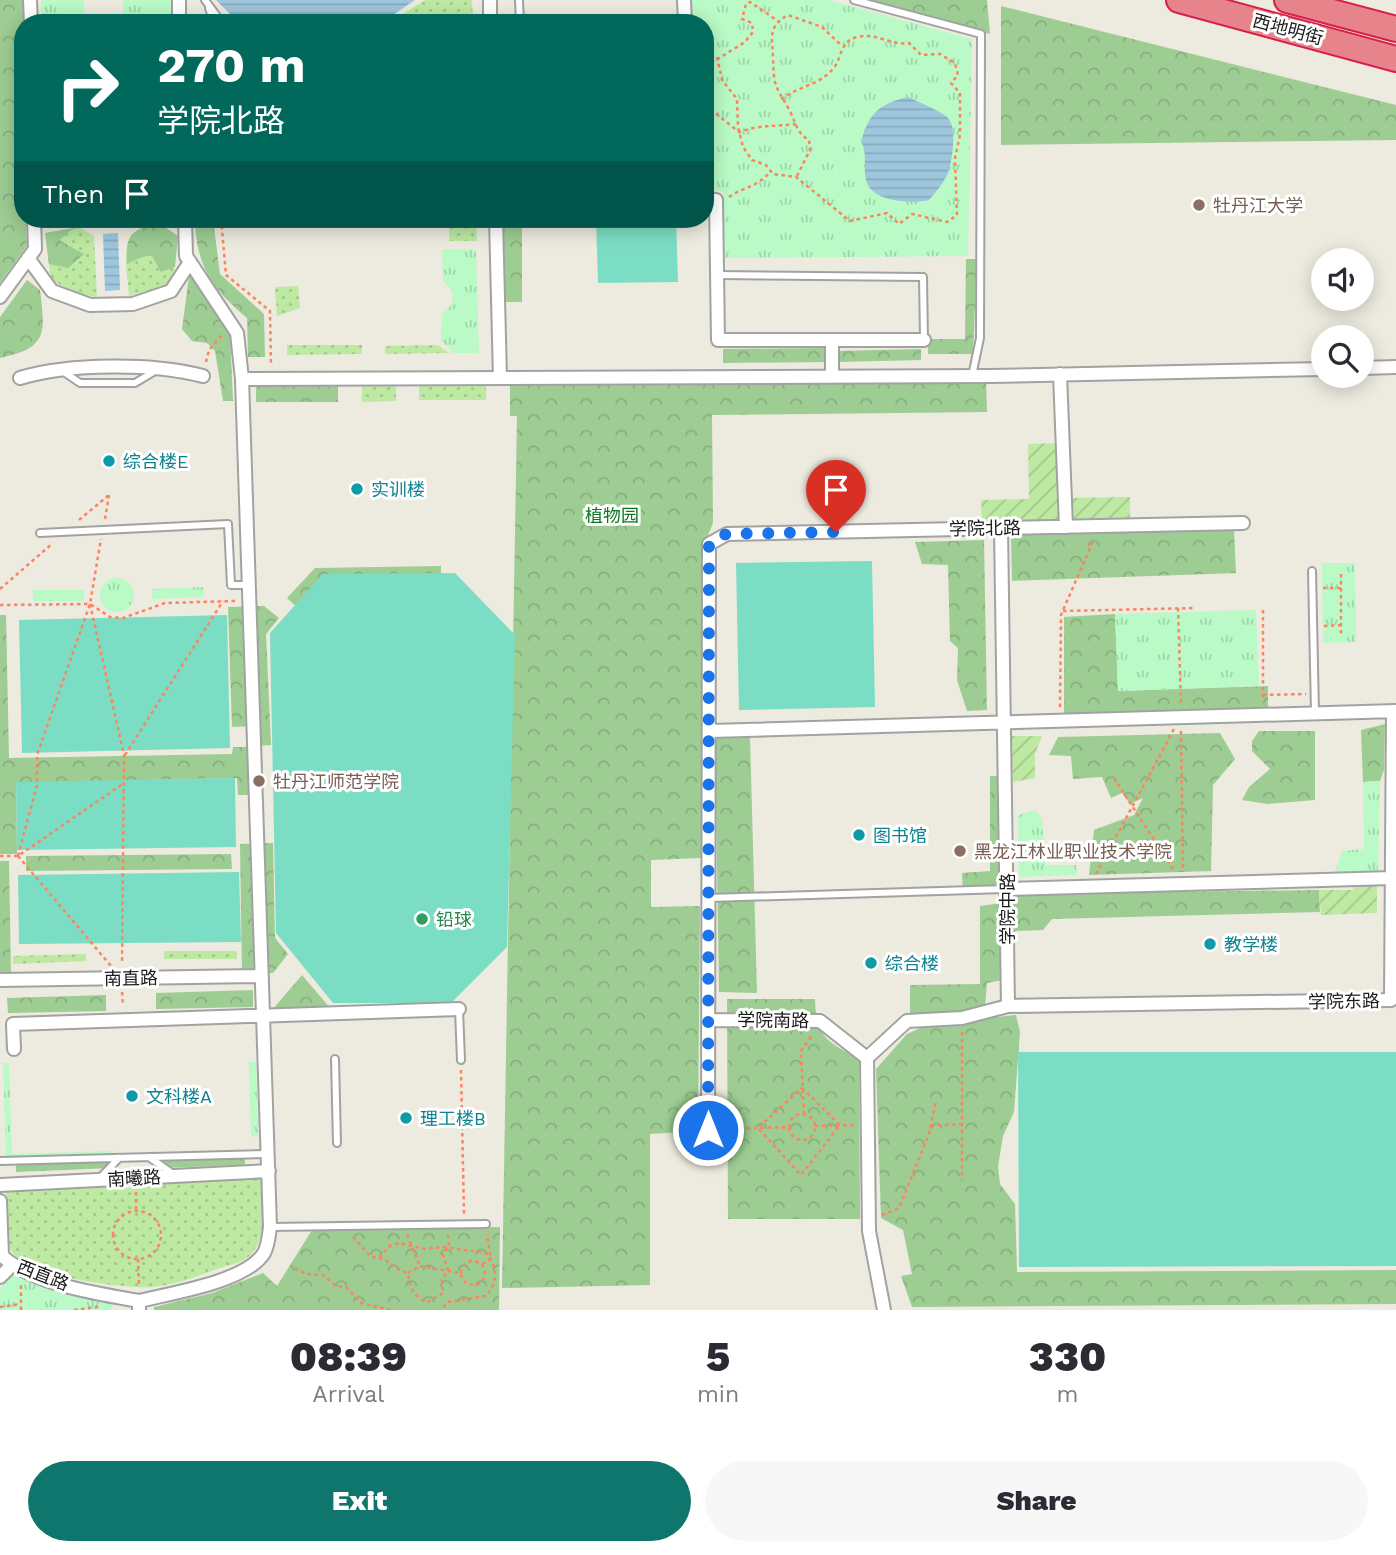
<!DOCTYPE html>
<meta charset="utf-8">
<style>
:root{--surface:#fff;--page:#f7f7f7;--text:#2b2b33;--muted:#7c7c81;--accent:#0f766e}
body{margin:0;font-family:"Work Sans","Noto Sans SC",sans-serif;background:var(--page);color:var(--text);height:100vh;display:flex;flex-direction:column;font-size:26px;white-space:nowrap}
*{box-sizing:border-box;margin:0}
p{font-size:23px;color:var(--muted)}
.icon{flex:none;width:38px;height:38px;fill:none;stroke:currentColor;stroke-width:2;stroke-linecap:round;stroke-linejoin:round}
.map{position:relative;height:1310px;overflow:hidden}
.drawer{display:flex;flex-direction:column;background:var(--surface);flex:1}
.drawer>*{flex:none}
.top-card{position:absolute;left:14px;top:14px;width:700px;height:214px;border-radius:28px;box-shadow:0 4px 18px #0003;background:#00695c;color:#fff;overflow:hidden}
.tools{position:absolute;left:1311px;top:248px;display:grid;gap:14px}
.tools a{display:grid;place-items:center;width:63px;height:63px;border-radius:50%;background:var(--surface);box-shadow:0 4px 18px #0003;font-size:35px}
.pin{position:absolute;display:grid;place-items:center;width:60px;height:60px;color:#fff;margin:-72px -30px;border-radius:50% 50% 50% 0;rotate:-45deg;box-shadow:0 0 7px #0007}
.pin .icon{rotate:45deg}
.me{position:absolute;width:77px;margin:-38px;rotate:0deg;stroke-linejoin:round;filter:drop-shadow(0 0 5px #0008)}
.turn{display:flex;align-items:center;gap:24px;height:147px;padding:0 28px;font-size:32px}
.turn .icon{width:91px;height:91px;stroke-width:2.5}
.turn b{display:block;font-size:49px;line-height:60px}
.then{display:flex;align-items:center;height:66px;padding:0 28px;background:#0003;gap:14px;font-size:26px}
.eta{display:flex;justify-content:space-evenly;align-items:center;height:119px;text-align:center}
.eta b{font-size:42px;font-weight:800;line-height:49px}
.cta{display:flex;gap:14px;margin-top:auto;padding:14px 28px}
.cta a{flex:1;height:80px;border-radius:42px;background:var(--accent);color:#fff;font-size:28px;font-weight:800;line-height:80px;text-align:center}
.cta a+a{background:var(--page);color:var(--text)}
.map>svg:first-child{display:block}
.grass{fill:url(#grass-dots)}
.forest{fill:url(#forest-crowns)}
.park{fill:url(#park-tufts)}
.garden{fill:url(#garden-furrows)}
.pitch{fill:#7bdec4}
.water{fill:url(#water-rules)}
.lines{fill:none;stroke-linecap:round;stroke-linejoin:round}
.lane-casing{stroke:#a2a2a2;stroke-width:10}
.street-casing{stroke:#a2a2a2;stroke-width:16}
.highway-casing{stroke:#d72049;stroke-width:28}
.path{stroke:#fc8461;stroke-width:2.5;stroke-dasharray:3.5 3.5;stroke-linecap:butt}
.lane{stroke:#fff;stroke-width:6}
.street{stroke:#fff;stroke-width:12}
.highway{stroke:#e7848b;stroke-width:24}
.route{stroke:#1a73e8;stroke-width:12;stroke-dasharray:0 21.6}
.education-dot{fill:#8d6e63;stroke:#fff;stroke-width:2.5}
.culture-dot{fill:#0f9aa8;stroke:#fff;stroke-width:2.5}
.leisure-dot{fill:#2e9e5b;stroke:#fff;stroke-width:2.5}
.labels{text-anchor:middle;dominant-baseline:central;stroke-width:6;stroke-linejoin:round;paint-order:stroke}
.street-label{font-size:18px;fill:#1b1b1b;stroke:#fff}
.education-label{font-size:18px;fill:#785e54;stroke:#fff;text-anchor:start}
.culture-label{font-size:18px;fill:#0d838f;stroke:#fff;text-anchor:start}
.park-label{font-size:18px;fill:#097820;stroke:#fff}
.leisure-label{font-size:18px;fill:#27864d;stroke:#fff;text-anchor:start}
</style>
<div class="map">
<svg width="1396" height="1310" viewBox="0 0 1396 1310">
<defs>
<pattern id="grass-dots" width="8" height="8" patternUnits="userSpaceOnUse" patternTransform="scale(1.75)"><rect width="8" height="8" fill="#bde9a3"/><path d="M2 2h.1M6 6h.1" fill="none" stroke="#a2c78c" stroke-width="1.8" stroke-linecap="round"/></pattern>
<pattern id="forest-crowns" width="20" height="18" patternUnits="userSpaceOnUse" patternTransform="scale(1.75)"><rect width="20" height="18" fill="#9dcd93"/><path d="M2 6a3 3 0 1 1 6 0M12 15a3 3 0 1 1 6 0" fill="none" stroke="#87af7e"/></pattern>
<pattern id="park-tufts" width="24" height="20" patternUnits="userSpaceOnUse" patternTransform="scale(1.75)"><rect width="24" height="20" fill="#b9fac6"/><path d="M3 7l-1-3M5 7V3M7 7l1-3M15 17l-1-3M17 17v-4M19 17l1-3" fill="none" stroke="#9ed6aa"/></pattern>
<pattern id="garden-furrows" width="10" height="10" patternUnits="userSpaceOnUse" patternTransform="scale(1.75)"><rect width="10" height="10" fill="#bde9a3"/><path d="M-1 1l2-2M0 10L10 0M9 11l2-2" fill="none" stroke="#a2c78c"/></pattern>
<pattern id="water-rules" width="6" height="5" patternUnits="userSpaceOnUse" patternTransform="scale(1.75)"><rect width="6" height="5" fill="#9ec6dc"/><path d="M0 2.5h6" fill="none" stroke="#88aabc"/></pattern>
</defs>
<rect width="100%" height="100%" fill="#edeadf"/>
<path class="grass" d="M425,0H472L473,23H389Z
M449,219H476L477,241H449Z
M79,227L94,236L97,297L76,293L51,280L45,233Z
M145,227L166,228L178,236L173,280L162,287L129,296C128,272 117,236 145,227Z
M298,286L300,308L277,316L275,287Z
M362,345V354L287,355V345Z
M438,345L449,353L385,354V346Z
M486,382V400H419V383Z
M396,384V401L362,402V385Z
M164,951H237V959H164Z
M86,954V961L13,964V956Z
M262,1179C262,1200 268,1235 253,1252C246,1262 230,1265 220,1268C198,1276 176,1285 152,1287C124,1289 31,1277 13,1253C2,1237 6,1209 6,1190Z"/>
<path class="forest" d="M0,0H23V219H26L27,246L0,283Z
M865,0H987L990,34Z
M1001,6L1396,105V140L1001,145Z
M504,219H522V302H504Z
M145,227L166,228L178,236L175,267L161,272L152,256H144L127,264C127,246 125,233 145,227Z
M195,227H214L220,274L264,314L265,357H248L247,318C214,290 199,271 195,227Z
M74,228L59,240L84,254L68,268L49,264L45,233Z
M966,259H977L973,354H928V339H965Z
M189,276H195L230,334L233,401H223L215,351L207,343L192,341L182,329Z
M27,280L40,290C45,332 49,348 0,358V317Z
M829,348V362L723,363V349Z
M921,349V360L838,362L837,351Z
M986,379L987,412L712,415L713,523L707,538L701,858L651,860V907L700,906L698,1131L650,1134V1285L502,1288L517,416H510V383Z
M338,385V402H256V386Z
M1234,530L1236,573L1012,581L1011,534Z
M984,540L987,710L967,711L957,680L958,648L950,641L948,565L922,564L915,542Z
M441,566V577L300,610L287,598L315,568Z
M264,606L279,618L266,634L271,745L257,746L256,726L232,727L228,607Z
M1115,614L1118,691L1268,686V711L1064,714V617Z
M0,615H6L9,758L232,754L233,747H252L253,795H238L237,778L16,783L17,854H0Z
M1385,724L1384,770L1380,781L1363,782L1361,730Z
M1259,731H1315V800L1268,804L1242,800L1249,787L1270,769L1252,751V741Z
M1220,733L1235,759L1213,785L1211,871L1089,875L1094,830L1134,815L1143,798L1130,804L1122,793L1111,798L1102,777L1073,779L1071,756L1049,755L1058,737Z
M750,737L757,993L719,992L715,738Z
M990,776H1002L1003,893L963,894L962,873L990,871Z
M273,843L275,938L288,954L273,973L242,974L240,844Z
M231,854L232,869L26,871V856Z
M0,861H9L11,974H0Z
M1319,890L1320,912L1052,919L1043,930L1015,931L1014,894Z
M1002,903L1003,980L987,983L985,1006L961,1013H910V985L980,984V906Z
M302,975L331,1009L272,1010Z
M253,990V1007L156,1009V993Z
M106,995V1011L8,1013L7,998Z
M727,999H815C816,1038 827,1041 859,1059L860,1219H728Z
M1016,1015L1020,1032L1014,1112L1003,1136L998,1166L1000,1184L1015,1204L1017,1272L1396,1270V1304L912,1307L901,1276L912,1274L903,1230L881,1218L876,1069L907,1034L929,1024Z
M245,1156V1165L160,1168V1159Z
M113,1162V1168L16,1172V1165Z
M500,1227L499,1310H154V1307L212,1293L263,1273L277,1286L312,1230Z"/>
<path class="park" d="M41,0H84L85,23H42Z
M123,0H173L174,23H124Z
M691,0H828L972,39L968,256L725,258L723,192L705,187V23H692Z
M442,249H476L479,353H453L441,341L442,314C456,305 456,291 443,281Z
M1322,563H1355L1356,642L1323,643Z
M100 595a17 17 0 1 1 34 0a17 17 0 1 1-34 0Z
M204,587V597L152,599V589Z
M33,590H84V601H33Z
M1256,610L1259,686L1118,691L1115,614Z
M1380,781L1378,872L1335,873L1342,851L1364,849L1363,782Z
M1036,810L1042,819L1045,865H1076L1077,875L1019,877L1018,815Z
M249,1062H256L258,1136L251,1137Z
M3,1063H9L12,1154L113,1151V1155L6,1158Z
M13,1274L62,1293L113,1303L112,1310H0V1289Z"/>
<path class="garden" d="M1060,443L1062,521L982,523L981,500L1029,499L1028,444Z
M1130,497V522L1071,523L1070,498Z
M1011,736H1042L1035,754V778L1013,782Z
M1377,884V913L1321,915L1319,890H1353L1354,885Z"/>
<path class="pitch" d="M596,219H676L678,282L598,283Z
M872,561L875,707L739,710L736,563Z
M455,573L515,635L507,947L451,1003H333L276,933L270,633L323,574Z
M227,615L230,748L22,753L19,620Z
M235,778L236,847L17,850L16,782Z
M239,872L241,942L19,944L18,875Z
M1018,1052H1396V1266L1019,1267Z"/>
<path class="water" d="M216,0H415L381,23H246L235,19Z
M908,97C920,103 937,109 947,117C958,126 952,162 948,173C943,184 936,192 929,200C914,204 876,202 868,185C861,172 869,155 861,142C869,113 879,104 908,97Z
M118,233L120,290L105,291L103,234Z"/>
<g class="lines">
<defs>
<path id="lane" d="M205,0L222,23
M519,0L520,23
M854,0L981,34L980,338L972,376
M209,8L214,23
M717,275L923,277L924,340
M64,372L80,383H135L155,371
M40,533L228,524L231,585H249
M1312,571L1315,713
M709,898L1005,889
M459,1009L461,1060
M335,1059L337,1143
M149,1157L173,1174
M0,1161L267,1154
M100,1178L119,1158
M270,1227L486,1224"/>
<path id="street" d="M30,0L31,23
M179,0V23
M490,0V23
M684,0L685,23
M705,200H716L718,340H924
M496,219L500,378
M28,258L52,291L90,305L133,304L171,291L190,262
M0,297L35,249L34,219
M1362,368L1396,367
M1060,374L1066,527
M832,376V341
M20,378C70,363 153,363 203,376
M242,379L991,376L1323,369
M710,731L1396,711
M1007,889L1392,878
M0,980L262,976
M1008,1006L1391,1000L1393,711
M709,1020L820,1021L867,1058
M14,1049L13,1024L459,1009
M867,1058L907,1021L962,1018L1008,1006L1001,528
M867,1058L869,1231L884,1310
M708,1136L709,544L727,534L1243,523
M0,1185L269,1171
M0,1201L2,1256C32,1284 99,1294 139,1301
M0,1277L12,1265
M139,1310V1301C171,1293 246,1282 264,1253C268,1246 269,1235 270,1227L242,379L237,333L186,256L185,219"/>
<path id="highway" d="M1179,0L1396,59
M1287,0L1396,29"/>
</defs>
<use href="#lane" class="lane-casing"/>
<use href="#street" class="street-casing"/>
<use href="#highway" class="highway-casing"/>
<path class="path" d="M717,57L722,80L737,99L738,127L743,147L752,160L766,165L773,174L796,177L850,221L887,213L899,224L912,214L947,222L957,215L955,158L960,135V93L951,83L958,75L955,63L940,54L921,55L909,43C890,46 876,32 857,37C838,42 843,59 832,70C818,86 797,86 781,100
M705,67L745,42L753,32L752,23L742,19L746,4L750,2L778,21
M705,105L739,132C763,124 773,127 796,124
M797,176L810,150L809,140C797,134 795,121 789,109C774,84 774,86 773,57C772,37 768,26 788,15L822,27L842,46
M729,197C745,186 756,188 770,172
M221,219L226,275L270,311L271,366
M206,362L209,350L222,335
M105,519L109,495
M79,520L109,495
M1341,574V637
M1323,588H1341
M0,589L53,543
M90,604L124,755L122,964
M0,605L90,604L110,617L123,618L165,603L235,601
M1178,608L1181,703
M1263,610V701
M1063,611L1196,608
M1324,626L1341,625
M1263,695L1306,694
M1060,707L1061,615L1094,539
M1181,731L1183,871
M125,755L223,601
M1114,778L1175,872
M0,856H18L124,783
M18,856L37,785V755L90,604L101,539
M18,856L111,966
M1096,874L1174,729
M122,992L123,1006
M962,1032V1180
M461,1070L464,1214
M802,1088L840,1125L801,1175L758,1128Z
M804,1114L801,1051L813,1034
M789 1127a13 13 0 1 1 26 0a13 13 0 1 1-26 0Z
M815,1126L854,1125
M931,1126L962,1124
M719,1129L790,1127
M136,1192V1212
M113 1235a24 24 0 1 1 48 0a24 24 0 1 1-48 0Z
M882,1215L899,1208L929,1134L936,1100
M407,1235L420,1266
M353,1237L371,1257C387,1256 394,1270 408,1273C410,1287 413,1297 427,1302L443,1293L442,1280L448,1270L443,1255L449,1246L448,1234
M379,1257L391,1245L399,1243L425,1249L443,1247L486,1253C498,1268 498,1281 486,1296L448,1302L441,1310
M138,1259L139,1287
M461 1273a12 12 0 1 1 24 0a12 12 0 1 1-24 0Z
M482,1264L491,1259L487,1234
M295,1268L306,1274L323,1275L335,1285L347,1288L361,1303L391,1310
M408,1273L420,1266L461,1273
M0,1307L21,1304
M21,1310V1283
M74,1310L98,1307"/>
<use href="#lane" class="lane"/>
<use href="#street" class="street"/>
<use href="#highway" class="highway"/>
</g>
<g class="lines">
<path class="route" d="M708,1130L709,544L726,534L836,532"/>
</g>
<g class="education-dot">
<circle cx="1199" cy="205" r="7"/>
<circle cx="259" cy="781" r="7"/>
<circle cx="960" cy="851" r="7"/>
</g>
<g class="culture-dot">
<circle cx="109" cy="461" r="7"/>
<circle cx="357" cy="489" r="7"/>
<circle cx="859" cy="835" r="7"/>
<circle cx="1210" cy="944" r="7"/>
<circle cx="871" cy="963" r="7"/>
<circle cx="132" cy="1096" r="7"/>
<circle cx="406" cy="1118" r="7"/>
</g>
<circle class="leisure-dot" cx="422" cy="919" r="7"/>
<g class="labels">
<g class="street-label">
<text transform="translate(1288 29) rotate(15)">西地明街</text>
<text transform="translate(985 528) rotate(-1)">学院北路</text>
<text transform="translate(1007 909) rotate(-90)">学院中路</text>
<text transform="translate(131 978) rotate(-1)">南直路</text>
<text transform="translate(1344 1001) rotate(-1)">学院东路</text>
<text transform="translate(773 1020) rotate(1)">学院南路</text>
<text transform="translate(134 1178) rotate(-3)">南曦路</text>
<text transform="translate(43 1275) rotate(21)">西直路</text>
</g>
<g class="education-label">
<text x="1213" y="205">牡丹江大学</text>
<text x="273" y="781">牡丹江师范学院</text>
<text x="974" y="851">黑龙江林业职业技术学院</text>
</g>
<g class="culture-label">
<text x="123" y="461">综合楼E</text>
<text x="371" y="489">实训楼</text>
<text x="873" y="835">图书馆</text>
<text x="1224" y="944">教学楼</text>
<text x="885" y="963">综合楼</text>
<text x="146" y="1096">文科楼A</text>
<text x="420" y="1118">理工楼B</text>
</g>
<g class="park-label">
<text x="612" y="515">植物园</text>
</g>
<g class="leisure-label">
<text x="436" y="919">铅球</text>
</g>
</g>
</svg>
<div class="tools">
<a><svg class="icon" aria-label="sound" viewBox="0 0 24 24"><path d="M4 9h4l5-4v14l-5-4H4zM17 9q2 3 0 6"/></svg></a>
<a><svg class="icon" aria-label="search" viewBox="0 0 24 24"><circle cx="10" cy="10" r="6"/><path d="M15 15l6 6"/></svg></a>
</div>
<div class="pin" style="left:836px;top:532px;background:#d93025"><svg class="icon" aria-label="arrive" viewBox="0 0 24 24"><path d="M6 21V4h12l-3 4 3 4H6"/></svg></div>
<svg class="me" style="left:708px;top:1130px" viewBox="-20 -20 40 40"><circle r="17" fill="#1a73e8" stroke="#fff" stroke-width="3"/><path d="M0-11L8 9 0 5-8 9z" fill="#fff"/></svg>
<div class="top-card">
<div class="turn"><svg class="icon" aria-label="right" viewBox="0 0 24 24"><path d="M7 20v-9h11M14 6l5 5-5 5"/></svg><div><b>270 m</b>学院北路</div></div>
<div class="then">Then<svg class="icon" aria-label="arrive" viewBox="0 0 24 24"><path d="M6 21V4h12l-3 4 3 4H6"/></svg></div>
</div>
</div>
<section class="drawer">
<div class="eta">
<div><b>08:39</b><p>Arrival</p></div>
<div><b>5</b><p>min</p></div>
<div><b>330</b><p>m</p></div>
</div>
<div class="cta"><a>Exit</a><a>Share</a></div>
</section>
